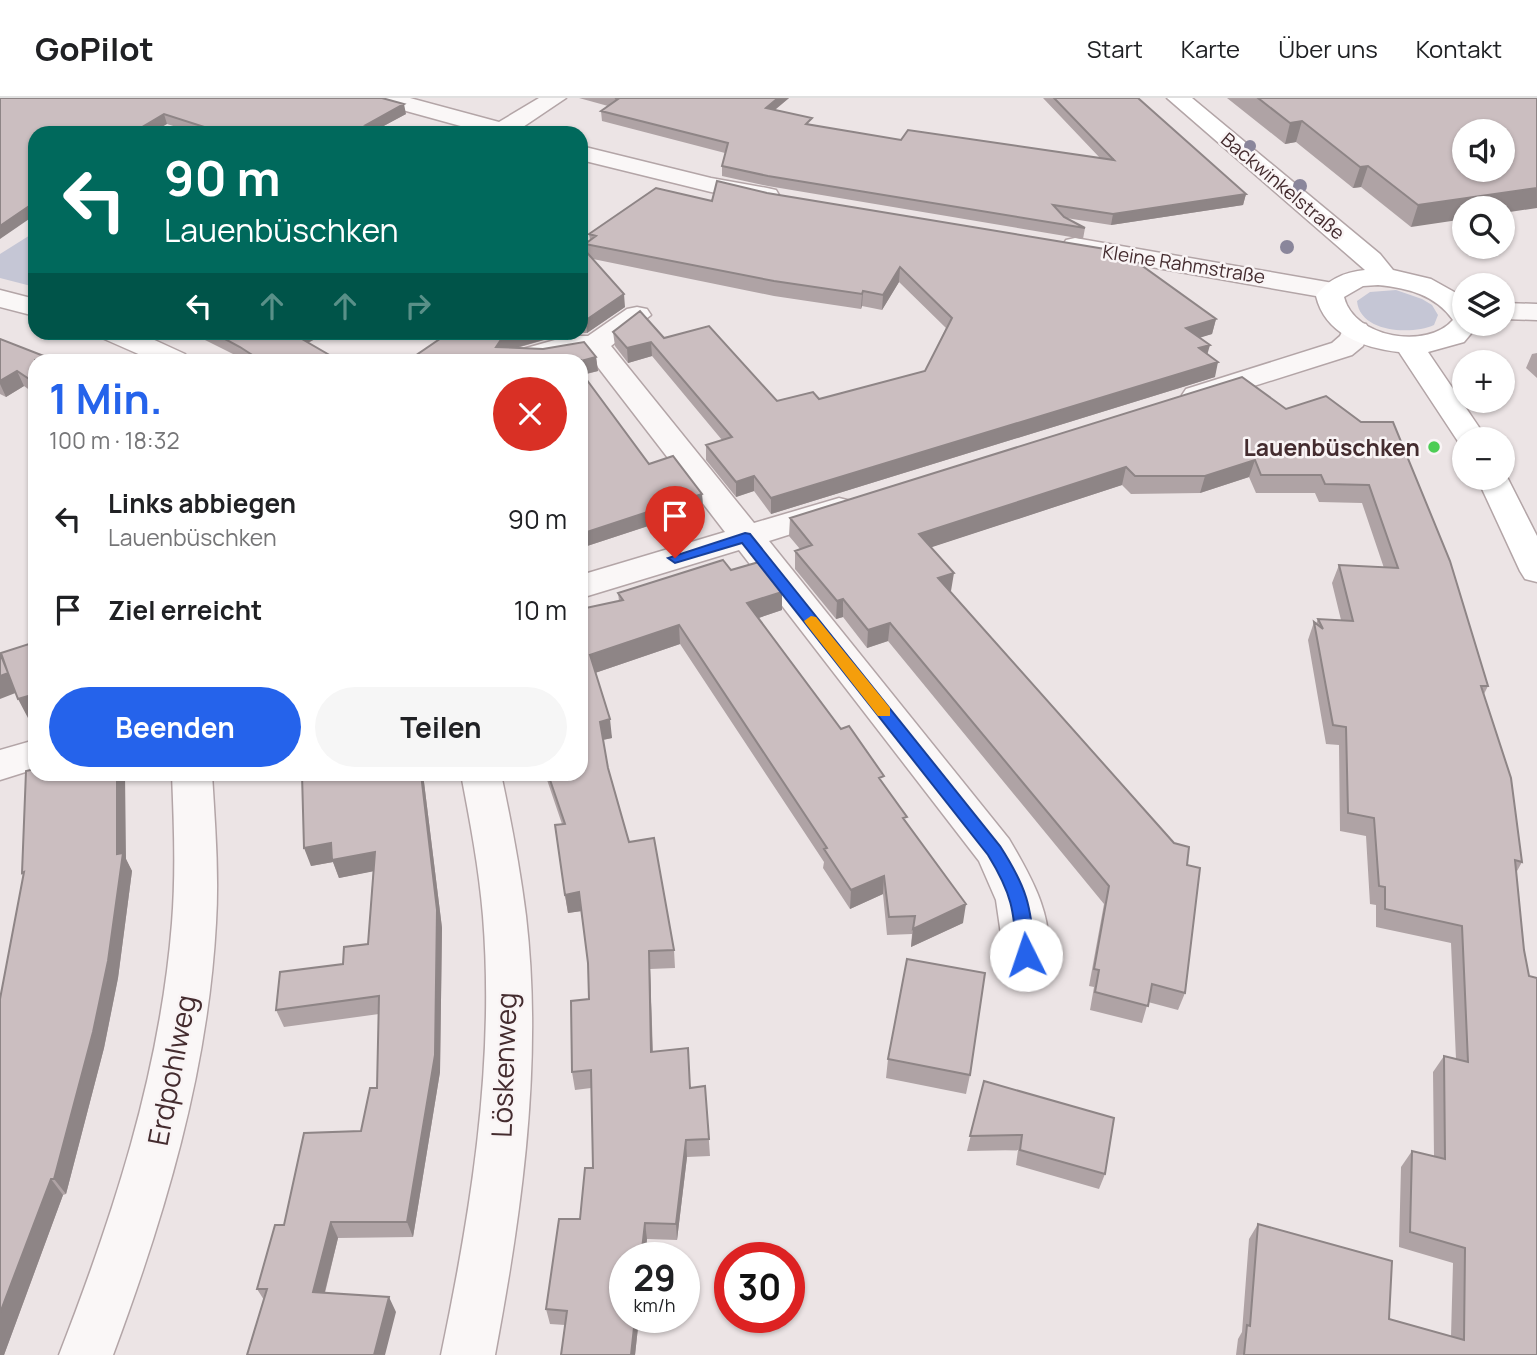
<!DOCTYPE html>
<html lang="de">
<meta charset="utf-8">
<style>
:root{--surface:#fff;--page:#f6f6f6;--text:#202124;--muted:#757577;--line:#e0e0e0;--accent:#2563eb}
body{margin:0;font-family:Manrope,sans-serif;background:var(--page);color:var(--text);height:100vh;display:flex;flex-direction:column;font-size:26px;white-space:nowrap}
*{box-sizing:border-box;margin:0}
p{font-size:23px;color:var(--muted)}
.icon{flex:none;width:38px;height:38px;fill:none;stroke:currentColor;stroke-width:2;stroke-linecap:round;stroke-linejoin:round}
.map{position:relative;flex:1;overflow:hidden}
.side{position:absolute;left:28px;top:256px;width:560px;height:427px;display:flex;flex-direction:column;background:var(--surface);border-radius:21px;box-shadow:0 2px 5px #0004}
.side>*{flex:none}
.hud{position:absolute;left:28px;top:28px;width:560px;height:214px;border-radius:21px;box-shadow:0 2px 5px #0004;background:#00695c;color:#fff;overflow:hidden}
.buttons{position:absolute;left:1452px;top:21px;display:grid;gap:14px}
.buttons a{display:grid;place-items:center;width:63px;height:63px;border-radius:50%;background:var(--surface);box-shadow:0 2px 5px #0004;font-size:35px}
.speed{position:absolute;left:609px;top:1144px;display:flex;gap:14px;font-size:35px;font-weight:700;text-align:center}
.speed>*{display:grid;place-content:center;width:91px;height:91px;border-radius:50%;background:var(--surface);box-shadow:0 2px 5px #0004;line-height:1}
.speed small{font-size:18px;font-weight:400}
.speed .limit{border:10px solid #d22;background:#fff;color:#111}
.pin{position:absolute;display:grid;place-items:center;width:60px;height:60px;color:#fff;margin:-72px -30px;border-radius:50% 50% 50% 0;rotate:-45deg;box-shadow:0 0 7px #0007}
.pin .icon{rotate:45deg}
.me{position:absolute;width:77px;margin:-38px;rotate:356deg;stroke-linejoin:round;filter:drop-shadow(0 0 5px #0008)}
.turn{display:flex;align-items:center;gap:24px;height:147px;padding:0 21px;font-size:32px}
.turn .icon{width:91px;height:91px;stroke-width:2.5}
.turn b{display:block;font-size:49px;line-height:60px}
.lanes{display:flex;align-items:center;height:66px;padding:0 21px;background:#0003;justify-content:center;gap:35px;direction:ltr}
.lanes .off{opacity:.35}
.round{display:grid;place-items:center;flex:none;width:74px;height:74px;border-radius:37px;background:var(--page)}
.summary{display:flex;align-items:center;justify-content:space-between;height:119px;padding:0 21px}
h1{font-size:42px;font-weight:700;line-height:52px;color:var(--accent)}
.cta{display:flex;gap:14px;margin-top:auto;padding:14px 21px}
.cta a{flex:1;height:80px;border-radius:42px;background:var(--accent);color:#fff;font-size:28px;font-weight:700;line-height:80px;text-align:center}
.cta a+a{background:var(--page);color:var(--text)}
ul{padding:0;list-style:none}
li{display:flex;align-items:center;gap:21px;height:91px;padding:0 21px}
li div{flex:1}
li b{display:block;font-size:26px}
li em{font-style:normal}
header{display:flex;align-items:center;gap:42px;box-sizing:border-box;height:98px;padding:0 35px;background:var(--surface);border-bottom:2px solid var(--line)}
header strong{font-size:33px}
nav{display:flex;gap:38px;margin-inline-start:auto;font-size:24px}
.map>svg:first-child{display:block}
.green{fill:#c5c6d5}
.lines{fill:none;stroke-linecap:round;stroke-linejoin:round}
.minor-casing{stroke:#b3a5a7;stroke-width:3}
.secondary-casing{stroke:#b3a5a7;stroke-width:3}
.minor{fill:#faf7f7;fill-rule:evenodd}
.secondary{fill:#fff;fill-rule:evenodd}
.tree{fill:#8a869b}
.wall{fill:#afa3a5}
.shaded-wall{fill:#8e8586}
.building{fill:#cbbec0;stroke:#8e8586;stroke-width:2;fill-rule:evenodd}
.route{fill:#2563eb;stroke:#184099;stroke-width:2}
.slow{fill:#f59e0b}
.poi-dot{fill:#4dcd55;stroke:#f9f4f5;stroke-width:2.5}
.labels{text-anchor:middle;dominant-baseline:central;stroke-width:5;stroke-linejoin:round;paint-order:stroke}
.far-street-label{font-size:19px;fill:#442c2f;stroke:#f9f4f5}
.poi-label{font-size:23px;font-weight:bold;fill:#442c2f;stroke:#f9f4f5;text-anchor:end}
.near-street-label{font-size:28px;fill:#442c2f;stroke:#f9f4f5}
</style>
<header>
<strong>GoPilot</strong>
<nav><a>Start</a><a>Karte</a><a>Über uns</a><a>Kontakt</a></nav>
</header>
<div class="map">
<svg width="1537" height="1257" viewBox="0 0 1537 1257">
<rect width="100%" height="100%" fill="#ece4e5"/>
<path class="green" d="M35,134V189L0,180V156Z
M1396,192L1422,201L1432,207L1438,217L1434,227C1412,237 1360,235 1357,203L1370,194Z"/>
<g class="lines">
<defs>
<path id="minor" d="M374,0H410L499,24L539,0H566L520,31L524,35H486L377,5Z
M581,48L711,80L767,90L776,92L779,97L776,102L767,104L711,94L581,62Z
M1075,140L1333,185L1343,187L1347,193L1343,199L1333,201L1066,154L1062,148L1066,142Z
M0,192L35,201V218L0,209Z
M1503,205L1537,206V222L1503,221Z
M637,209L647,211L651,217L611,248L754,425L839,400L851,403L855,410L851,417L769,443L1009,741C1029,775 1062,830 1042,870L1026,875L1010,870L1004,857L996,802L979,763L739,452L581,500V477L725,434L587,255L545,262H501L505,256L569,238H588L627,211Z
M1356,224L1366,226L1370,232L1363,248L1352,257L1197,306L1186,303L1182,297L1186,291L1332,245L1340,238L1346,226Z
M98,234H137L185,256L189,262H152L102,240Z
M35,642V671L0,682V652Z
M172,676H212C215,726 219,775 216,825C208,974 165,1117 113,1257H59C113,1118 160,975 172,825C176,775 174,726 172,676Z
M461,676H501C511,723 520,770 526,818C543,964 522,1113 495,1257H441C471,1113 495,966 483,818C479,770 470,723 461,676Z"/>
<path id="secondary" d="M1167,0H1192L1380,156L1393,172L1431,181L1465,200V226H1479L1464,244L1428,254L1487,341H1465V349L1461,348L1399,254C1363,250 1325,236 1316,198C1328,181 1345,174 1365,172ZM1378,187C1408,190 1436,197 1453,222C1427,252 1354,240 1344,199L1363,188Z
M1504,373L1537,438V484L1525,481L1520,473L1477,380H1503Z"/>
</defs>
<use href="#minor" class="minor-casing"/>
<use href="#secondary" class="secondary-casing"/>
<use href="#minor" class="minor"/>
<use href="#secondary" class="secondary"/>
</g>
<g class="tree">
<circle cx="1250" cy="48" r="6"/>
<circle cx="1300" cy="88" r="7"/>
<circle cx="1287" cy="149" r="7"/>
</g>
<path class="wall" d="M0,0L406,16L378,31L379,35H195L167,26L35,35Z
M579,0H789L775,12L812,27L901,42L1100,60L1043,0H1138L1246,96L1243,107L1111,127L1066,120L1085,130L1083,141L768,88L722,78V68L725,55L602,23L601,13L608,8Z
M1227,0H1537L1411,129L1361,89L1353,90L1296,44L1285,46Z
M656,90L1216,221L1212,236L1200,239L1207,256L1215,279L771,416L754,393L736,399L706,362V347L722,342L652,258L628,265L615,248L613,234L664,240L777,303L819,301L925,273L946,230L899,184L882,212L862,208L861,211L774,198L593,161L625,209L587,235H568L517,250L596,259L598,273L583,277L649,366L702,396L703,410L581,450V262H409L450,234H581V150L586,153L585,146L590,142L589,136Z
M189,234H328L308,245L338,262H245Z
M0,241L35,262V296L24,288L6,299L0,296Z
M1537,255V280L1526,270L1532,256Z
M1326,298L1488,588L1484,596L1522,764L1516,775L1537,1257H1236L1238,1241L1242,1234L1249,1141L1258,1126L1389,1221L1451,1239L1453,1165L1399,1149L1401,1069L1412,1053L1434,1058L1433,974L1444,958L1456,961L1451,845L1376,829V807L1370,806L1366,738L1340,733L1339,647L1326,646L1308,542L1314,524L1316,526L1318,521L1341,522L1332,485L1339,467L1384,470L1362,405L1319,404L1315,395H1256L1249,379L1200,395L1131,396L1122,387L931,449L951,493L950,494L1187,767L1185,895L1178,912L1148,904L1142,925L1090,912L1094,889L1089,888L1104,806L888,543L867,550L843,519L836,521L795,471V453L800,451L789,438L790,420L1286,311Z
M731,472L782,512L758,520L841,631L884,686L963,825L911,849L912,836L887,837L883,796L850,811L823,770L824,764L680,546L595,575L612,640L603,642L608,670L629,744L674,852L675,870L650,871L653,954L690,990L705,988L710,1058L687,1059L677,1142L647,1141L645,1160H625V1220H639L635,1257L565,1227L550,1226L546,1211L580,1121L593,1070L591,990L575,992L572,974L589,901L588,865L581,813L568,815L565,797L562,726L545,676H581V511L619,503L618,495Z
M302,676H423L442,830L440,974L413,1139L338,1140L325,1195L396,1214L264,1202L257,1191L284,1127L361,1033L377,990L379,916L284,929L276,912L343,866L368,846L373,773L339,780L333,764L311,768Z
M126,761L132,773L118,880L104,950L66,1096L63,1097L4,1257H0L23,778L22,775Z
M888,961L970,977L966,996L886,980Z
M984,983L1105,1076L1099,1091L1016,1067L1018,1052L967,1053Z"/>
<path class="shaded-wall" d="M778,0H789L766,19V10Z
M404,6L406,16L378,31L379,35H368L366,27Z
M164,16L167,26L152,35H132Z
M1302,23L1296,44L1285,46L1290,25Z
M1368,68L1361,89L1353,90L1360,69Z
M1537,90V110L1503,115V110H1465V121L1411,129L1418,107Z
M1246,96L1243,107L1111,127L1113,116Z
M35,104V117L0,141V128Z
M900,169L899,184L882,212L883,197Z
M863,193L862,208L861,211L862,196Z
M624,196L625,209L587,235L586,222Z
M1216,221L1212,236L1183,245L1186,230Z
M299,234H328L298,250L295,237Z
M522,234H568V235L504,253L496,249L502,240Z
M651,244L652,258L628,265L627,250Z
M1210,247L1206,261L1199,250Z
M596,259L598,273L581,277V263Z
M1218,264L1215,279L771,416V400Z
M17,273L24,288L6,299L0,286V283Z
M1255,362L1249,379L1200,395L1205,378Z
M1126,369L1122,387L917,454L919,436Z
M754,378V393L736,399V384Z
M702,396L703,410L581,450V436Z
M954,475L951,493L936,498L938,480Z
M782,494V512L747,524V505Z
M843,501V519L836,521L837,503Z
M890,525L888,543L867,550L868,532Z
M679,527L680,546L592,576L590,557Z
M8,575L18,594L0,601V578Z
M35,596V618L28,620L18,601Z
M610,621L612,640L602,642L600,624Z
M117,676H125L126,761L132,773L118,880L104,950L66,1096L54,1081L117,756Z
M421,676H423L442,830L440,974L413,1139L407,1124Z
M331,745L375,754L380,772L339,780L333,764L311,768L304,750Z
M884,778L883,796L850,811L851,792Z
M579,794L582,813L568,815L565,797Z
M966,806L963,825L911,849L913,831Z
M649,853L650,871L653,971L651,954Z
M686,1042L687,1059L677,1142L676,1126Z
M51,1081L63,1097L4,1257H0V1215Z
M331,1124L338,1140L321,1209L313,1194Z
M645,1125L647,1141L645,1160H641Z
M389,1199L396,1214L385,1257H374Z
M635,1220H639L635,1257H631Z"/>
<path class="building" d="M0,0H382L404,6L366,27L378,29L368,35H223L164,16L132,35H35V104L0,128Z
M615,0H778L766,10L812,20L806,26L901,42L908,32L1114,62L1054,0H1138L1246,96L1113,116L1053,107L1064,119L1085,130L768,78L722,68L728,45L601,13L618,1Z
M1258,0H1537V90L1418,107L1368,68L1360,69L1302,23L1290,25ZM1465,33H1503V72H1465Z
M717,83L767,95L1123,154L1216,221L1186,230L1210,247L1199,250L1218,264L771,400L754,378L736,384L706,347L732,339L651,244L627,250L613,234L640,213L664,240L709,228L777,303L813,294L819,301L925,273L952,220L900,169L883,197L863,193L862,196L774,183L585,146L596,138L589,136L656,90L712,103Z
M582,149L624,196L586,222H581V150Z
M212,234H299L295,237L338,262H260L240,249Z
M450,234H522L502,240L496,249L543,251L584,244L596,259L581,263V262H409Z
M0,241L54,262H35V285L17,273L0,283Z
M581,274L649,366L673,358L702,396L581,436Z
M1242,279L1286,311L1326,298L1361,324H1393L1450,463L1488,588H1481L1511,680L1522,764L1515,762L1524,852L1529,878L1537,880V1257H1244L1247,1227L1250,1228L1258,1126L1392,1163L1389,1221L1464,1242L1465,1150L1410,1134L1412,1053L1445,1061L1444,958L1468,964L1462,828L1385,811V789L1379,788L1374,720L1348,715L1346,629L1333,627L1314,524L1323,531L1318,521L1353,523L1339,467L1398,470L1369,387L1325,386L1321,377H1261L1255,362L1205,378H1135L1126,369L919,436L954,475L938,480L1174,745L1189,749L1187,767L1200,770L1185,895L1152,886L1148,908L1095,894L1099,872L1094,871L1109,788L890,525L868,532L843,501L837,503L795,453L812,447L790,420Z
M723,462L731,472L759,464L782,494L747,505L841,631L849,628L884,678L879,680L907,719L903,720L966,806L913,831L915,818L889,819L884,778L851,792L824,751L827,750L679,527L590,557L610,621L600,624L608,670L629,744L654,740L674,852L649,853L651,954L688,950L690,990L705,988L709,1041L686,1042L676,1126L645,1125L641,1160H625V1220H635L631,1257H561L567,1213L546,1211L559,1121H580L585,1070H593L591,972L572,974L571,903L589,901L588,865L579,794L565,797L555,727L565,726L548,676H581V511L623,502L618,495Z
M35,544V596L18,601L8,575L0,578V555L8,575L1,555Z
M35,671V676H117V756L123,755L108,863L93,934L54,1081H51L0,1215V901L24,774L22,775L26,673Z
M302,676H421L437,812L435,957L407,1124H331L313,1194L389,1199L374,1257H247L267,1191H257L275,1127H284L304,1035L361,1033L370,990H377L379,898L276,912L280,874L343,866L344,849L368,846L375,754L332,762L331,745L304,750Z
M907,861L985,875L970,977L888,961Z
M984,983L1114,1020L1105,1076L1020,1052L1022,1037L970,1038Z"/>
<path class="route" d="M745,435L750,436L1000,748C1027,790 1031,807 1035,857L1033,862H1020L1017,857C1014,812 1012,796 988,757L742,445L675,465L668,460Z"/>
<path class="slow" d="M811,518L816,519L890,610V618H878L806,526L804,523Z"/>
<circle class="poi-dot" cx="1434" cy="349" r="7"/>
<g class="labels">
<g class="far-street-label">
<text transform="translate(1283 88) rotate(40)">Backwinkelstraße</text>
<text transform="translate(1184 166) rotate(9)">Kleine Rahmstraße</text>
</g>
<g class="poi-label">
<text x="1420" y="349">Lauenbüschken</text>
</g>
<g class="near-street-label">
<text transform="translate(503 967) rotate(-88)">Löskenweg</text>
<text transform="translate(171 972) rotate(-79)">Erdpohlweg</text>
</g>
</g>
</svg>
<div class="buttons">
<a><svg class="icon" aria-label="sound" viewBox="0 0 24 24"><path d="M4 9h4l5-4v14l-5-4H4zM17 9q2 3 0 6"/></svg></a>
<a><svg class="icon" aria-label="search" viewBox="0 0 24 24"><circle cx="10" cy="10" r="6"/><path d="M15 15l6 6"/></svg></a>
<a><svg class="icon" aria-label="layers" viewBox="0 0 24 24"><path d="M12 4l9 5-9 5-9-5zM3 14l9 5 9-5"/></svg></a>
<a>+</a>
<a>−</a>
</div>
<div class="speed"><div>29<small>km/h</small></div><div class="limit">30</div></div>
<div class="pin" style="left:675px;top:460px;background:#d93025"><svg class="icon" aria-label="arrive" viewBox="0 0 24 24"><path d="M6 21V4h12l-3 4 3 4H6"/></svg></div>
<svg class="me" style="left:1026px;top:857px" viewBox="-20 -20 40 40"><circle r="19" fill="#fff"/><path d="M0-13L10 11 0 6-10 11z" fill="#2563eb"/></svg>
<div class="hud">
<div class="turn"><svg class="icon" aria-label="left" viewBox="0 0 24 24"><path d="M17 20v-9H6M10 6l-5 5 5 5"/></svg><div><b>90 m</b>Lauenbüschken</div></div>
<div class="lanes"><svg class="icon" aria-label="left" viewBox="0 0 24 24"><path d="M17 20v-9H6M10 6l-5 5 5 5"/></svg><svg class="icon off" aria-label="ahead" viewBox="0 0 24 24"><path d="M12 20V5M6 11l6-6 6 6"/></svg><svg class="icon off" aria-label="ahead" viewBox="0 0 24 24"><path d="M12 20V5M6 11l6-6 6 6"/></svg><svg class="icon off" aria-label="right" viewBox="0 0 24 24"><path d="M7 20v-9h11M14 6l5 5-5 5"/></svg></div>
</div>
<section class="side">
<div class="summary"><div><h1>1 Min.</h1><p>100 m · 18:32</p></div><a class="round" style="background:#d93025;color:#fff"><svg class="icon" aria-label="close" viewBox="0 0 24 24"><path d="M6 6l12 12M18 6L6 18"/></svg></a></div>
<ul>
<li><svg class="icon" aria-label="left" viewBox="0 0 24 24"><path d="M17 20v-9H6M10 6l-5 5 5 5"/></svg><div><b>Links abbiegen</b><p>Lauenbüschken</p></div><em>90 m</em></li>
<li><svg class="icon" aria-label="arrive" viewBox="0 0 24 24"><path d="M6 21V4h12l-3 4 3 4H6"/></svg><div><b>Ziel erreicht</b></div><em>10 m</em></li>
</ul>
<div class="cta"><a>Beenden</a><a>Teilen</a></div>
</section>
</div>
